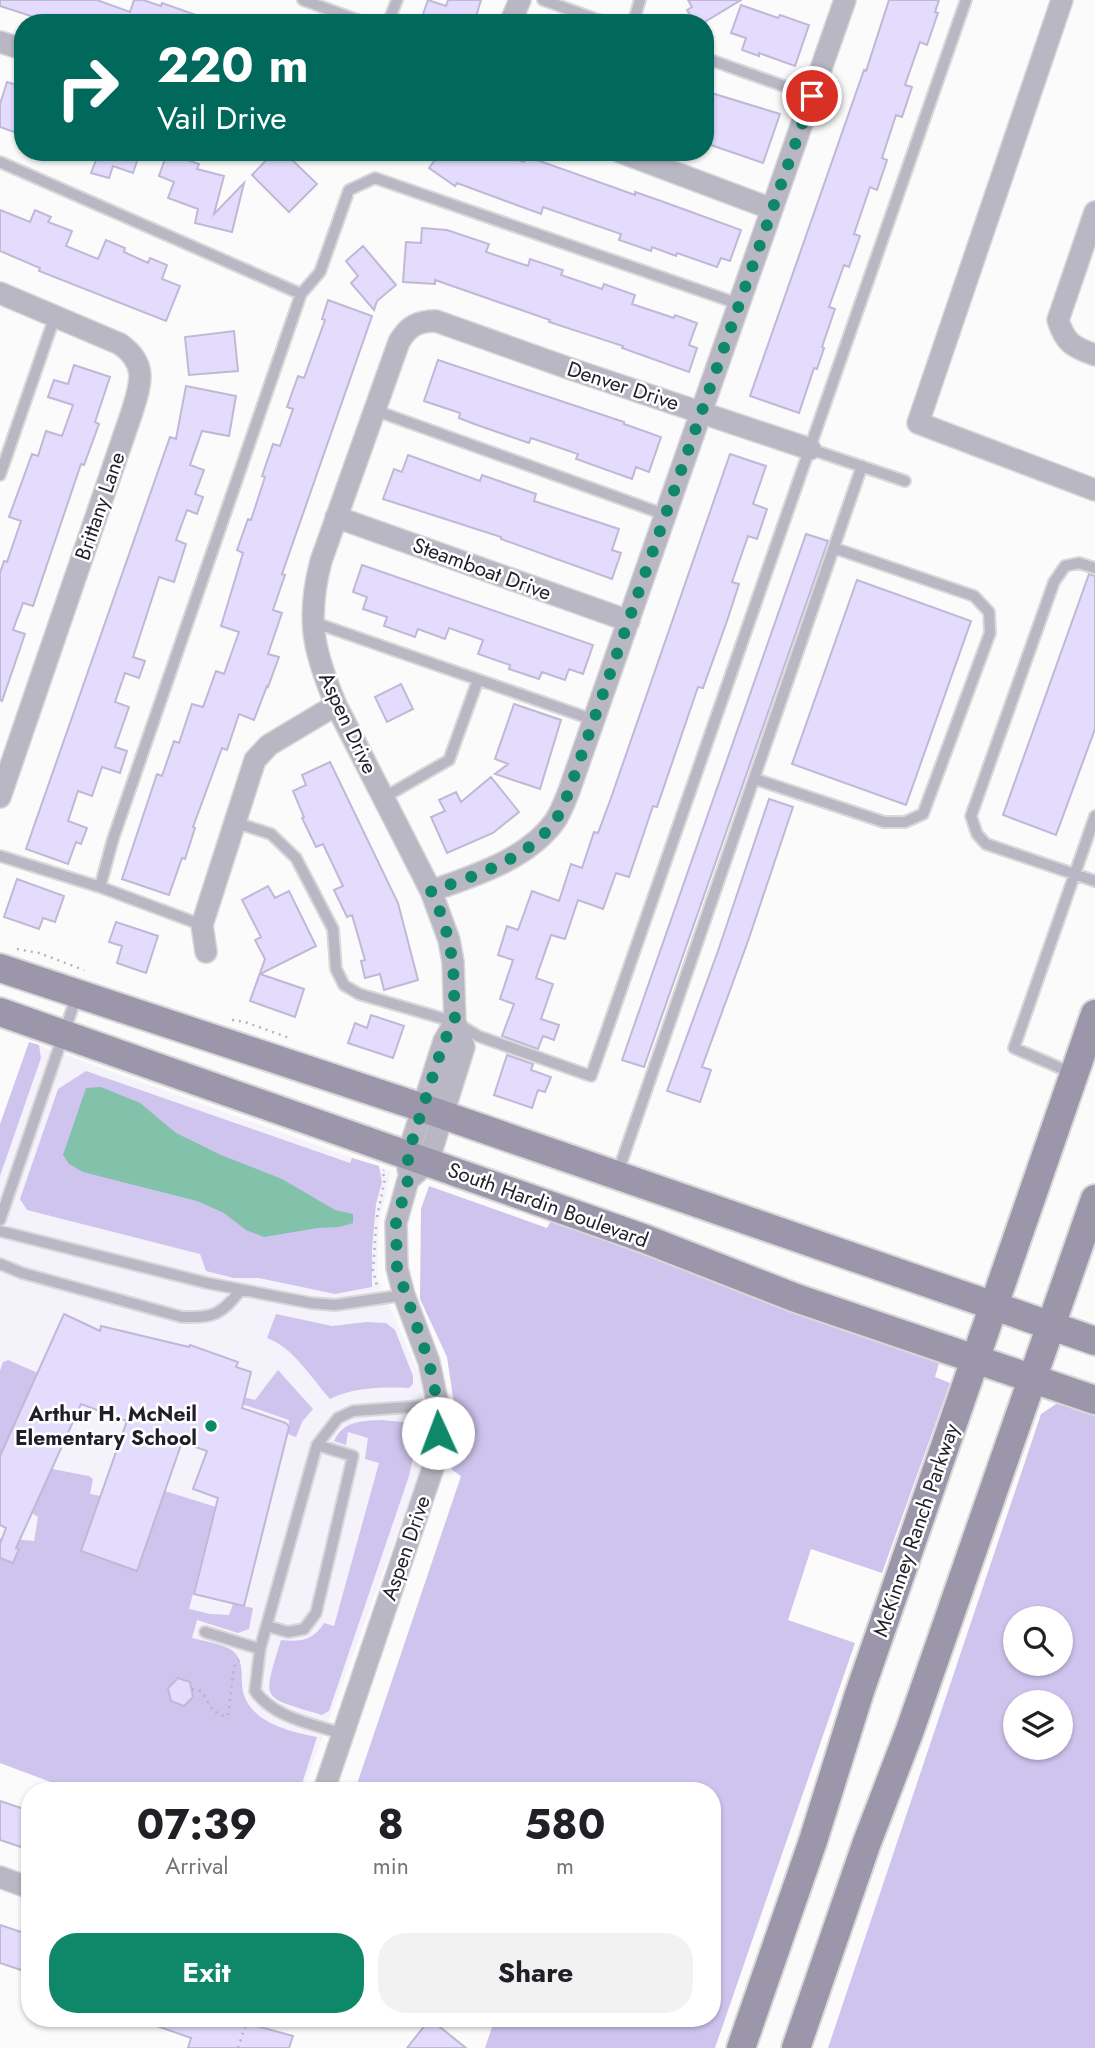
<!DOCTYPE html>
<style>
:root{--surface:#fff;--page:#f2f2f2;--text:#202124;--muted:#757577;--accent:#0f886a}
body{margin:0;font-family:Jost,sans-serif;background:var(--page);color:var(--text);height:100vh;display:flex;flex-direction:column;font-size:26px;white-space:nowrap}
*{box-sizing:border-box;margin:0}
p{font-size:23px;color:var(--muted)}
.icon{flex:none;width:38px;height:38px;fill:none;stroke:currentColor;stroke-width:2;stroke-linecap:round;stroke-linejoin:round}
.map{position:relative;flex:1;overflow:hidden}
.drawer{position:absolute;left:21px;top:1782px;width:700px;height:245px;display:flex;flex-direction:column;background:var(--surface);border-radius:28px;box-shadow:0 2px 5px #0004}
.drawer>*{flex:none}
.banner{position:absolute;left:14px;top:14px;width:700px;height:147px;border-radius:28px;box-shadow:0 2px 5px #0004;background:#00695c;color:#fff;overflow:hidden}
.buttons{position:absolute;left:1003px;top:1606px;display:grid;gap:14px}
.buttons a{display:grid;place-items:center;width:70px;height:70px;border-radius:50%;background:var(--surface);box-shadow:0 2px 5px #0004;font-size:35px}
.pin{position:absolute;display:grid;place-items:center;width:60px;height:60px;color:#fff;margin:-30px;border:4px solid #fff;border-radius:50%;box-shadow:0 2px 7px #0007}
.me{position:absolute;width:77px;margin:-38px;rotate:358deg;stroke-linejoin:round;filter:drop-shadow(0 0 5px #0008)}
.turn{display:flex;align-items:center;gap:24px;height:147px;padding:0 28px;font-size:32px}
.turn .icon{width:91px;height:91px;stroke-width:2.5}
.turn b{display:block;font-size:49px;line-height:60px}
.eta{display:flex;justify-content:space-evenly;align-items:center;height:119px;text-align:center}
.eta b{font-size:42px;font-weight:700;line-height:49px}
.button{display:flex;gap:14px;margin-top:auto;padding:14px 28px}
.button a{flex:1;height:80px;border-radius:28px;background:var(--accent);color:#fff;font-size:28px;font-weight:700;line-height:80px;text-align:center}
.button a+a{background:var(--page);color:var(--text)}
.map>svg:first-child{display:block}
.built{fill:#f4f2fa}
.green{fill:#cfc4ee;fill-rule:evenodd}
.water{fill:#82c1aa}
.building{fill:#e4dcfc;stroke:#c0b8d6;stroke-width:2}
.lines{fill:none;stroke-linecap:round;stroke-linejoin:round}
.lane-casing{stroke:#d8d8d9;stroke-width:14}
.street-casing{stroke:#d8d8d9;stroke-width:24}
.secondary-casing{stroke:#d8d8d9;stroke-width:32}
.path{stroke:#b6b5b9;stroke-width:2.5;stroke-dasharray:2 5;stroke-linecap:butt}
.lane{stroke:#bab7c5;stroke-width:10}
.street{stroke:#bab7c5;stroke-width:21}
.secondary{stroke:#9b96a9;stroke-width:28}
.route{stroke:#0f886a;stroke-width:12;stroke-dasharray:0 21.6}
.poi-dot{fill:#0f886a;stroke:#fff;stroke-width:2.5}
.labels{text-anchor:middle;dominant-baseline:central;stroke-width:5;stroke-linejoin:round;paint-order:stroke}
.street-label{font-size:21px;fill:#211e29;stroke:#fff}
.poi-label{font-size:21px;font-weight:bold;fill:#211e29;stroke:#fff;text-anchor:end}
</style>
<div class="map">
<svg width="1095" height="2048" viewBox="0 0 1095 2048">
<rect width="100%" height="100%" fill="#fbfbfb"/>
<path class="built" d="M29,1042L391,1172L379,1222L377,1277L423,1383L421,1469L303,1790H72L0,1763V1126Z"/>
<path class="green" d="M29,1042L39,1045L41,1058L0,1176V1124Z
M86,1071L350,1163L352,1158L379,1166L382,1182L376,1204L372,1250V1287L335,1294L259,1278H234L206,1271L200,1254L27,1210L20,1199L58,1089Z
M429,1186L547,1228L553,1217L940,1360L935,1377L950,1383L882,1573L811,1549L788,1620L855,1643L715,2048H485L495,2018H712V1790H355L461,1476L452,1470L456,1417L447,1357L420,1299L421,1209Z
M276,1314L332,1326L367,1322L386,1323L395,1330L413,1376V1384L409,1388C383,1387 354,1387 330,1399C312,1379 293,1347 267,1338Z
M8,1360L38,1373L0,1456V1371L3,1362Z
M278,1370L313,1409L302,1422L296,1437L288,1434L289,1420L242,1404L244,1397L255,1400Z
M1059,1402L1095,1414V2048H828L1041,1414ZM1015,1619H1060V1664H1015ZM1015,1703H1060V1748H1015Z
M381,1420L414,1423L417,1441L409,1476L329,1711L322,1715C260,1696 262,1703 281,1640C300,1642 313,1641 324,1623L334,1626L379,1463L365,1459L368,1438L348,1432L346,1445L334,1441C343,1421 361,1421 381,1420Z
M52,1469L89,1476L93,1479L90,1494L101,1496L82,1551L136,1571L165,1491L216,1507L189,1609L210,1614L229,1615L233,1604L253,1608L249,1629L238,1633L197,1620L192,1638C204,1641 219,1643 230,1649C247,1659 239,1680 244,1695C253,1723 291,1732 317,1737L300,1790H72L0,1763V1538L34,1541L38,1517L32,1513Z"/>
<path class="water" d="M101,1087L140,1103L176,1133L221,1155L282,1179L335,1210L353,1214V1223L339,1227L318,1228L264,1237L246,1230L224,1213L197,1201L83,1172L69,1164L63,1155L86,1088Z"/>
<path class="building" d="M0,0H97L130,12L134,0H143L161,6L162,3L213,21V23H52L0,6Z
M428,0L446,6L448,0H481L474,23H420Z
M688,0H741L703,23H695L687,10L692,7Z
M889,0H939L935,12L938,13L927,45L920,42L905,85L912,87L902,117L896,115L882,158L887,160L877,190L870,187L854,234L860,236L849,267L844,265L829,307L835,309L822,347L824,348L817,369L814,368L799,413L750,396L864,70L866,71Z
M741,5L778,18L780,15L809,25L795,66L759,53V56L742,50L746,38L731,33Z
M7,82L23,87V135L0,127V104Z
M705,91L780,114L763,163L705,143Z
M81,152H140L133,173L113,166L109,178L91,173L96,160L80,154Z
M274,152H284L317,184L289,212L252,175Z
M441,152H494L524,162L526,156L635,195V192L661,201L741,230L730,261L721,258L717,267L677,253L676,256L652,247L651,251L619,240L621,234L543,207L541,214L457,183L455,186L429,168Z
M167,153L199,164L197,169L224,176L214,214L244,183L232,232L195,223L198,209L168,198L174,182L159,176Z
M0,210L30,222L35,210L51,217L48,222L72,231L66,246L98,259L106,240L125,248L124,252L148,263L150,258L167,265L162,279L180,286L166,321L39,271L40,268L0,251Z
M422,228L447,230L489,244L486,252L528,266L530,259L563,270L561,275L602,289L604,284L635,295L632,304L674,318L675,315L697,323L689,345L697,348L689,372L622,348L623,346L549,322L550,320L435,280V284L403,282L406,242L421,243Z
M363,246L396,285L377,301L374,310L351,283L358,276L346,261Z
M328,300L372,316L282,574L285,575L273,610L282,613L268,654L279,657L268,687L267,686L254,720L239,714L227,750L222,748L193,827L195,828L185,859L182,858L169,895L122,879L157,774L162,776L174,741L179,743L192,704L203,707L216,671L224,674L239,632L221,626L243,553L237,550L248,519L251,520L265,477L262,476L273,444L280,446L293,409L287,407L298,376L304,378L325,320L322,319Z
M234,331L238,371L189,375L185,337Z
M438,360L624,422V424L661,437L649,472L636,467L632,479L576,459L578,454L531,438L529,443L477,425L459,418L460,413L424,401Z
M74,365L110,377L95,422L99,424L84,465L81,464L33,606L23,603L13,630L25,634L2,701L0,700V573L4,561L7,562L21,521L9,517L32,454L38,456L46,431L62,436L73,405L48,397L54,380L68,384Z
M186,386L236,396L229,436L202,431L190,465L204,470L195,494L203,497L197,514L187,510L176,540L186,544L174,582L159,577L133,657L145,661L139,678L125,673L115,702L129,707L115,747L127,751L120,773L102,767L92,796L78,791L68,821L87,828L81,844L76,842L68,864L26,849L170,437L176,439Z
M730,454L766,466L753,504L767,509L757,539L748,536L732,582L739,584L727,621L703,688L698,687L657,807L653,806L629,877L616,873L603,909L578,900L565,939L551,935L536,978L553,984L541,1019L559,1025L554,1040L543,1036L538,1049L502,1036L514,1004L500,999L513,960L498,955L507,926L518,930L532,891L559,901L571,864L582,868L594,832L598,833L611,798Z
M408,455L480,481L482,475L536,494L534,501L619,529L612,550L621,553L612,579L501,539V537L383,499L394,469L402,472Z
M806,534L828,541L644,1067L622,1060Z
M362,565L593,645L583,674L569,669L565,680L542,672L539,679L509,669L510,665L478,654L483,640L449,628L445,639L418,629L415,637L384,626L387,617L363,609L367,597L353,592Z
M1089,574L1095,576V729L1056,835L1003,815Z
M857,580L971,621L906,805L792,764Z
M401,684L413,709L387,722L375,697Z
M514,704L561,720L540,789L495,774L508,764L495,759Z
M330,762L398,903L418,980L384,990L380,974L365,978L361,961L365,960L352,915L347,917L334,890L343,886L323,844L316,847L302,818L304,817L293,791L306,785L302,775Z
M491,777L519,812L493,833L447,853L431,817L445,811L439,800L456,792L461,802Z
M769,799L793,807L748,941L702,1067L711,1070L700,1102L667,1091L718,951Z
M17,879L64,896L55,922L43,918L39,929L4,917Z
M268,886L275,898L289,891L316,946L260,974L304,989L295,1017L250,1001L265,959L255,940L261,937L242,900Z
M116,922L158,936L146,973L117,963L122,946L109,942Z
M371,1015L404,1026L393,1058L348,1043L355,1023L367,1028Z
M507,1055L533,1064L531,1070L551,1077L545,1092L538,1090L532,1108L494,1095Z
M64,1314L100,1331L101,1326L189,1347L190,1345L238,1362L236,1367L251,1372L242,1408L286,1423L289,1427L244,1606L194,1594L218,1498L193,1489L207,1451L182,1442L137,1571L81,1551L127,1421L81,1404L16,1548L19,1549L13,1563L0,1558V1544L6,1528L0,1525V1456Z
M178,1678L190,1682L193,1697L184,1706L171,1701L168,1688Z
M0,1801L30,1811V1850L0,1840Z
M0,1925L30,1935V1973L0,1963Z
M140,2018H240L239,2021L293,2036L289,2048H188L191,2038L140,2020Z
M430,2019L466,2048H407Z"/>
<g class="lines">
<defs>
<path id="lane" d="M303,0L366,23
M543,0L607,23
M388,23L397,0
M633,23L640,0
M705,58L812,96
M0,162L301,294
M374,410L666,515
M810,449L905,481
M0,475L55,316
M1095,568L1079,563L1065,566L1054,582L971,816L977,834L986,844L1095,881
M313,622L594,720
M755,779L884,822H905L923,814L990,633L989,612L974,596L834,548
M383,798L449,760L478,680
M234,822L271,834L296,858L333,929L336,969L344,985L359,994L455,1022L478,1036L591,1076L966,0
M0,856L100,887L202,925
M100,887L113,839L301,294L320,272L349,190L375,178L739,304
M1072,1073L1014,1048L1095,816
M617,1175L862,466
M0,1220L77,995
M0,1231L207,1283L311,1303L335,1305L404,1295
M0,1264L22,1273L182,1317C214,1318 220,1315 240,1291
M267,1626L288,1632L304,1629L316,1613L353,1456L317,1445
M205,1632L260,1649
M343,1734C313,1724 274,1718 255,1691L260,1649L317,1445L338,1418L353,1411L438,1405"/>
<path id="street" d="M1062,0L918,423L1095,490
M510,23L520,0
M0,42L23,49
M620,152L772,209
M1095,212L1058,320C1065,343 1073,347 1095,355
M0,293L120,344C148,364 141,383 132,412L0,797
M336,517L629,621
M431,891C473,876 527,860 555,821C561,812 565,801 569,791L845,0
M206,952L202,925L255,760L269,745L336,705
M408,1169V1154L444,1041L455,1022
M324,1790L435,1462L438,1405L429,1362L404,1295L397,1268L396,1223L408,1180L428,1162L464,1047L455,1022L453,962L449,940L431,891L336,705C313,650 306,619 321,561L399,342C408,326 418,321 436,321L568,368L810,449
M0,1877L30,1888"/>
<path id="secondary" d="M0,968L423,1108L1095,1341
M0,1012L643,1238L796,1298L1095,1400
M741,2048L813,1841L859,1694L1095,1014
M796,2048L866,1845L910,1730L1095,1199"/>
</defs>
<use href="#lane" class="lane-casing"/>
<use href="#street" class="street-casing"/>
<use href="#secondary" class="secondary-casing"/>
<path class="path" d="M17,949L39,953L84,970
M232,1020L245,1022L292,1039
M377,1217L385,1179L382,1171L384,1170
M376,1227L373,1270L377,1286
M192,1689L201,1691C209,1702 212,1716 228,1716L234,1667L239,1660
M238,2048L248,2018"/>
<use href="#lane" class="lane"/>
<use href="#street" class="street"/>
<use href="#secondary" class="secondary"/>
</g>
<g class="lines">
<path class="route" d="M438,1433V1405L429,1362L397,1268L396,1223L408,1180V1154L444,1041L455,1022L453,962L444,921L431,891C474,876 527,860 555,821C561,812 565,801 569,791L812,96"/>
</g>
<circle class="poi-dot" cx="211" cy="1426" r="7"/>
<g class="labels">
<g class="street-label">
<text transform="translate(623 386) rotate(18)">Denver Drive</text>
<text transform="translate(100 506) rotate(-71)">Brittany Lane</text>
<text transform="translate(482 569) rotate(20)">Steamboat Drive</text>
<text transform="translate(348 723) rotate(65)">Aspen Drive</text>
<text transform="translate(548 1205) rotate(20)">South Hardin Boulevard</text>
<text transform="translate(916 1530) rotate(-71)">McKinney Ranch Parkway</text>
<text transform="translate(406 1548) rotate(-71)">Aspen Drive</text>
</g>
<g class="poi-label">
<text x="197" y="1414">Arthur H. McNeil<tspan x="197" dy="24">Elementary School</tspan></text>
</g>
</g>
</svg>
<div class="buttons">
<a><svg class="icon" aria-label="search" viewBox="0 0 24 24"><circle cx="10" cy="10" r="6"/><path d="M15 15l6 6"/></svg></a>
<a><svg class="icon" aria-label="layers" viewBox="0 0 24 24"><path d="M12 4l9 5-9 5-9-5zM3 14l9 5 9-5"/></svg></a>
</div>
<div class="pin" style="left:812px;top:96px;background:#d93025"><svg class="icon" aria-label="arrive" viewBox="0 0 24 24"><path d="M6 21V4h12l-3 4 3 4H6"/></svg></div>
<svg class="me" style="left:438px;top:1433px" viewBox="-20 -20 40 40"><circle r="19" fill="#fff"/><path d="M0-13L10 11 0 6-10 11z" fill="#0f886a"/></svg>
<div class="banner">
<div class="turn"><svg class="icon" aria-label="right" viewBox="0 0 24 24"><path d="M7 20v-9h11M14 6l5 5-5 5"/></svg><div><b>220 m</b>Vail Drive</div></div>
</div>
<section class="drawer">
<div class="eta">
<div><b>07:39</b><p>Arrival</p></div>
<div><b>8</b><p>min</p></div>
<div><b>580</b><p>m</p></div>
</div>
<div class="button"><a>Exit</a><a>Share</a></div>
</section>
</div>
